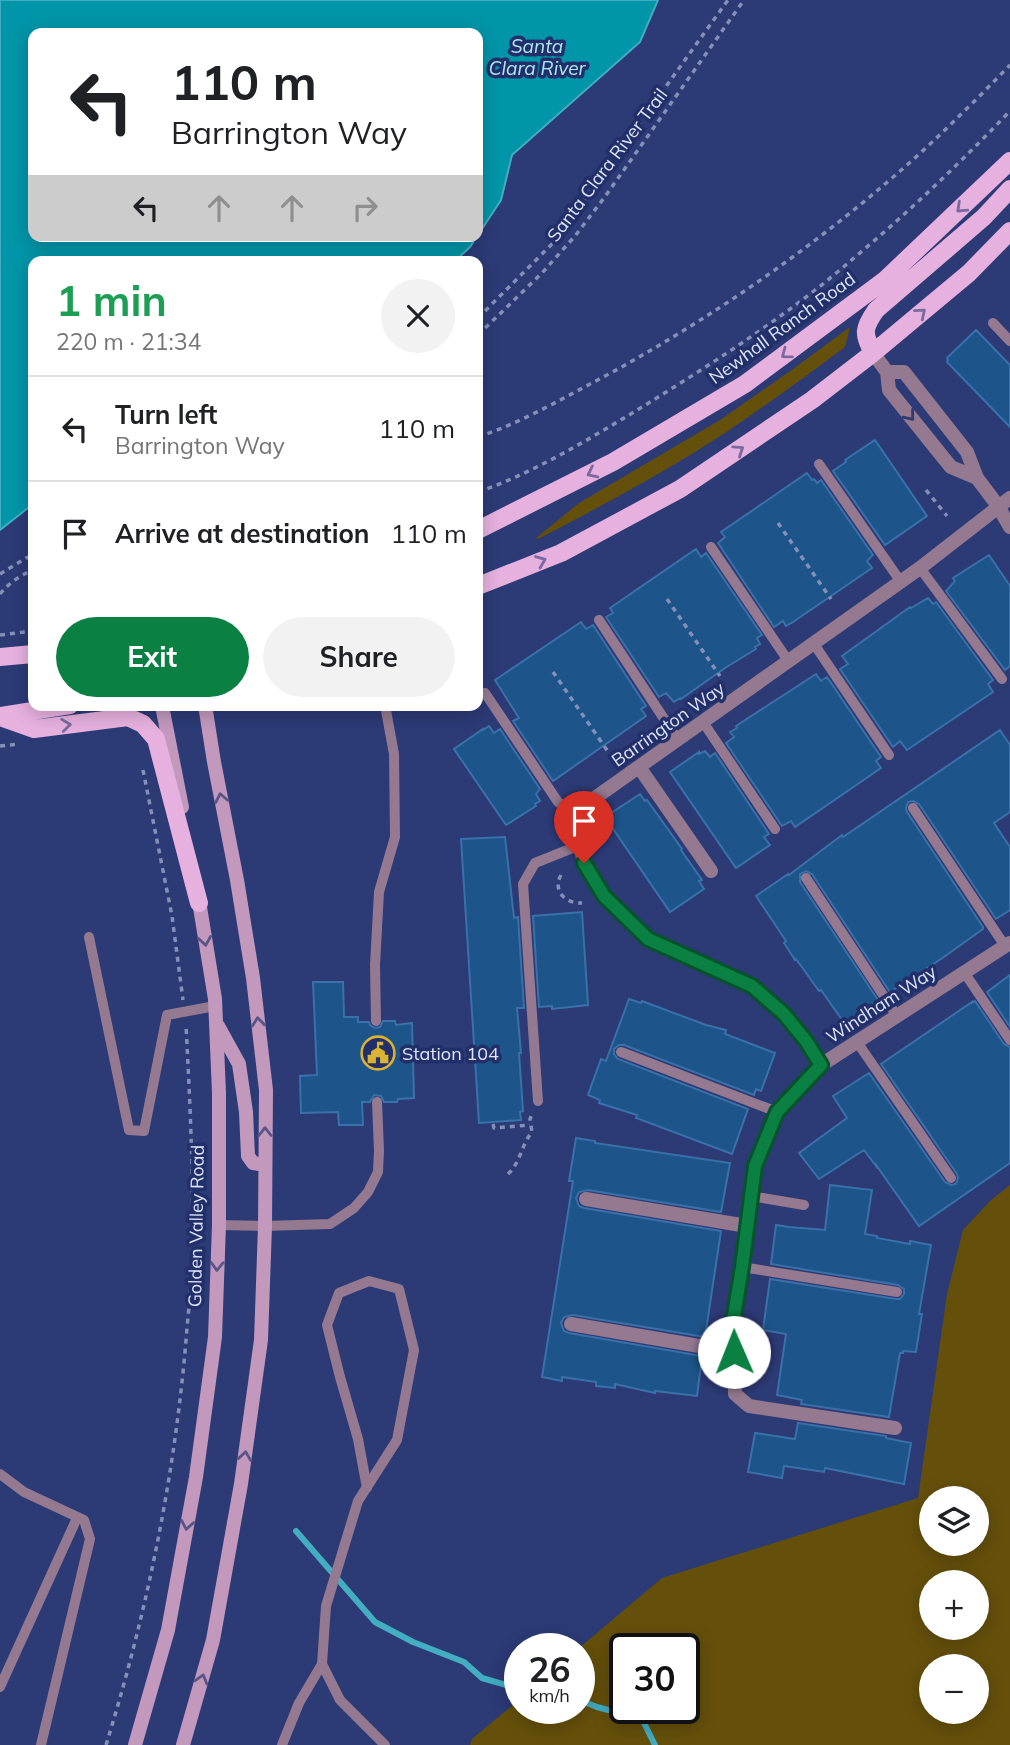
<!DOCTYPE html>
<meta charset="utf-8">
<style>
:root{--surface:#fff;--page:#f2f2f2;--text:#202124;--muted:#757577;--line:#e0e0e0;--accent:#0b8043}
body{margin:0;font-family:Mulish,sans-serif;background:var(--page);color:var(--text);height:100vh;display:flex;flex-direction:column;font-size:26px;white-space:nowrap}
*{box-sizing:border-box;margin:0}
p{font-size:23px;color:var(--muted)}
.icon{flex:none;width:38px;height:38px;fill:none;stroke:currentColor;stroke-width:2;stroke-linecap:round;stroke-linejoin:round}
.map{position:relative;flex:1;overflow:hidden}
.side{position:absolute;left:28px;top:256px;width:455px;height:455px;display:flex;flex-direction:column;background:var(--surface);border-radius:14px;box-shadow:0 4px 18px #0003}
.side>*{flex:none}
.hud{position:absolute;left:28px;top:28px;width:455px;height:214px;border-radius:14px;box-shadow:0 4px 18px #0003;background:#fff;color:var(--text);overflow:hidden}
.tools{position:absolute;left:919px;top:1486px;display:grid;gap:14px}
.tools a{display:grid;place-items:center;width:70px;height:70px;border-radius:50%;background:var(--surface);box-shadow:0 4px 18px #0003;font-size:35px}
.speed{position:absolute;left:504px;top:1633px;display:flex;gap:14px;font-size:35px;font-weight:700;text-align:center}
.speed>*{display:grid;place-content:center;width:91px;height:91px;border-radius:50%;background:var(--surface);box-shadow:0 4px 18px #0003;line-height:1}
.speed small{font-size:18px;font-weight:400}
.speed .limit{border:4px solid #111;border-radius:10px;background:#fff;color:#111}
.pin{position:absolute;display:grid;place-items:center;width:60px;height:60px;color:#fff;margin:-72px -30px;border-radius:50% 50% 50% 0;rotate:-45deg;box-shadow:0 0 7px #0007}
.pin .icon{rotate:45deg}
.me{position:absolute;width:77px;margin:-38px;rotate:359deg;stroke-linejoin:round;filter:drop-shadow(0 0 5px #0008)}
.turn{display:flex;align-items:center;gap:24px;height:147px;padding:0 28px;font-size:32px}
.turn .icon{width:91px;height:91px;stroke-width:2.5}
.turn b{display:block;font-size:49px;line-height:60px}
.lanes{display:flex;align-items:center;height:66px;padding:0 28px;background:#0003;justify-content:center;gap:35px;direction:ltr}
.lanes .off{opacity:.35}
.round{display:grid;place-items:center;flex:none;width:74px;height:74px;border-radius:37px;background:var(--page)}
.overview{display:flex;align-items:center;justify-content:space-between;height:119px;padding:0 28px}
h1{font-size:42px;font-weight:700;line-height:52px;color:#1e9e55}
.cta{display:flex;gap:14px;margin-top:auto;padding:14px 28px}
.cta a{flex:1;height:80px;border-radius:42px;background:var(--accent);color:#fff;font-size:28px;font-weight:700;line-height:80px;text-align:center}
.cta a+a{background:var(--page);color:var(--text)}
ul{padding:0;list-style:none}
li{display:flex;align-items:center;gap:21px;height:105px;padding:0 28px;border-top:2px solid var(--line)}
li div{flex:1}
li b{display:block;font-size:26px}
li em{font-style:normal}
.map>svg:first-child{display:block}
.green{fill:#65500b;fill-rule:evenodd}
.water{fill:#0095a8;stroke:#43adc1;stroke-width:2}
.lines{fill:none;stroke-linecap:round;stroke-linejoin:round}
.stream{stroke:#43adc1;stroke-width:6}
.building{fill:#1d5489;stroke:#3a71a8;stroke-width:2}
.path{stroke:#8590b9;stroke-width:3.5;stroke-dasharray:5 5;stroke-linecap:butt}
.service{stroke:#947990;stroke-width:10}
.minor{stroke:#947990;stroke-width:14}
.secondary{stroke:#c298bd;stroke-width:14}
.primary{stroke:#e6b0df;stroke-width:18}
.oneway{stroke:#7a699f}
.oneway2{stroke:#333a70}
.oneway3{stroke:#5a5487}
.route-casing{stroke:#07532c;stroke-width:18}
.route{stroke:#0b8043;stroke-width:12}
.labels{text-anchor:middle;dominant-baseline:central;stroke-width:7;stroke-linejoin:round;paint-order:stroke}
.street-label{font-size:18px;fill:#dee6fc;stroke:#222f6a}
.poi-label{font-size:18px;fill:#dee6fc;stroke:#222f6a;text-anchor:start}
.water-label{font-size:19px;font-style:italic;fill:#abeaf6;stroke:#222f6a}
</style>
<div class="map">
<svg width="1010" height="1745" viewBox="0 0 1010 1745">
<rect width="100%" height="100%" fill="#2c3a76"/>
<path class="green" d="M850,327L845,347C806,376 768,404 728,431C667,471 602,506 538,539L536,538L579,503L720,420L793,369Z
M1010,1185V1745H470L472,1739L520,1699V1708H579V1648L662,1578L918,1498L947,1294L963,1230L991,1200ZM931,1498H976V1544H931ZM931,1582H976V1628H931ZM625,1648H684V1708H625ZM931,1666H976V1712H931Z"/>
<path class="water" d="M0,0H658L640,42L512,155L501,200L478,235V33H33V236H477L470,247L455,261H33V504L0,530Z"/>
<g class="lines">
<path class="stream" d="M296,1531L375,1622L413,1642L464,1662L482,1678L520,1689
M579,1700L597,1707L642,1719L655,1745"/>
</g>
<path class="building" d="M976,330L1010,365V427L947,362L948,360L947,358Z
M875,440L927,516L885,545L833,471L846,462L845,460Z
M807,473L812,480L814,479L817,483L821,480L873,555L867,561L872,568L793,622L786,626L783,621L774,627L718,543L725,537L721,532Z
M696,549L701,557L706,553L762,635L757,638L760,644L755,647L756,649L725,668L681,699L680,698L674,702L666,693L659,697L606,617L613,613L610,608Z
M989,555L1010,586V666L1005,670L946,591L955,581L953,578Z
M928,598L933,604L936,602L993,680L988,684L993,692L907,750L900,741L893,747L840,669L848,664L842,656L910,607L911,608Z
M581,622L586,629L593,625L646,706L641,709L646,716L553,781L513,721L519,718L495,680Z
M816,674L821,681L827,677L881,757L876,761L881,768L795,827L791,821L782,826L726,743L734,737L730,732L737,728L736,726Z
M489,726L494,733L500,729L540,789L536,794L540,801L535,804L536,806L506,825L454,749L483,729V730Z
M1000,730L1010,745V812L994,823L1010,847V910L996,919L919,804L913,801L908,802L906,808L907,812L983,927V929L941,959L890,992L812,874L806,871L800,874V882L878,1000L845,1024L821,990L819,991L796,959L795,960L784,943L786,941L756,896L788,874L789,875L842,835L843,837Z
M705,751L710,757L715,753L769,834L764,837L770,845L736,868L670,772L699,752V754Z
M640,794L645,801L647,800L682,849L681,850L702,880L699,881L704,889L670,912L605,817Z
M505,837L514,918L518,917L524,1008H517L521,1053H519L523,1111L520,1112L521,1120L479,1123L461,839Z
M582,912L588,1005L552,1009V1006L539,1007L533,916Z
M1010,975V1027L987,992Z
M313,982H343L344,1017H358V1022H369L370,1025L375,1028L380,1027L383,1021H395L396,1025L412,1023L414,1098L398,1099L397,1102H384L381,1096L374,1095L370,1102H362L363,1125H339L338,1112L301,1113L300,1076L317,1075Z
M629,999L641,1003L642,1001L706,1025L726,1030L725,1034L775,1053L761,1091L756,1089L754,1095L624,1045H619L614,1049V1054L618,1059L748,1109L732,1154L636,1118L637,1115L599,1103L600,1100L588,1095L601,1059L606,1061Z
M975,1001L1004,1044L1010,1047V1163L919,1226L876,1165V1166L864,1150L819,1179L799,1153L847,1118L833,1096L869,1073L945,1182L951,1185L956,1184L958,1178L957,1174L881,1064L972,1002V1003Z
M576,1138L595,1141V1143L730,1163L721,1212L588,1190L579,1192L576,1198L579,1206L584,1208L721,1231L705,1337L573,1315L564,1317L561,1323L564,1331L569,1333L702,1356L697,1396L655,1391V1393L615,1384V1388L596,1386V1382L562,1377V1381L542,1377L573,1181H569Z
M830,1185L872,1190L865,1234L877,1236V1238L910,1244V1241L931,1245L919,1314H922L916,1352L903,1351V1353H900L889,1417L801,1404L802,1400L777,1395L786,1334L763,1330L770,1279L896,1299H900L904,1294V1289L898,1285L771,1264L776,1225L789,1227L825,1230Z
M798,1423L886,1436V1438L911,1443L904,1484L825,1468L824,1472L784,1466L782,1478L748,1472L755,1433L795,1439Z"/>
<g class="lines">
<path class="path" d="M478,318L555,241L728,0
M478,335L542,273L575,236L604,198L744,0
M478,437C523,422 565,397 607,375C715,316 815,246 907,165C943,133 977,99 1010,65
M926,490L947,516
M478,492C533,473 584,442 634,412C694,375 754,337 810,294C826,282 841,269 855,257C910,211 961,162 1010,111
M778,523L831,599
M0,574L26,558L33,556
M0,594C9,583 19,576 33,570
M667,599L720,676
M0,635L33,631
M553,672L609,753
M0,746L19,744
M143,770L172,916L183,1000
M561,875C552,891 566,904 582,903
M493,1124L494,1128L530,1125
M508,1174C521,1162 521,1145 532,1132L530,1119L532,1114
M106,1745C148,1609 176,1470 187,1328C189,1305 192,1282 192,1259C194,1181 190,1103 186,1025"/>
<path class="service" d="M993,323L1010,341
M819,464L901,582
M711,547L789,662
M920,568L1002,679
M599,620L678,740
M814,644L889,755
M485,693L558,802L581,817
M703,722L775,829
M913,808L1005,946
M806,878L897,1016
M89,937L129,1130L144,1131L167,1015L215,1006
M964,972L1010,1040
M376,1021L375,965L379,892L395,837L394,754L385,705
M857,1042L951,1178
M621,1052L777,1112
M538,1101L523,884L535,863L580,845
M751,1196L804,1205
M219,1225L265,1226L330,1224L354,1208L368,1192L378,1172L379,1151L377,1102
M742,1267L897,1292
M0,1474L24,1492L84,1520L90,1539L41,1745
M367,1488L358,1439L340,1377L327,1325L339,1293L369,1281L399,1289L414,1350L397,1440L358,1501L326,1606L322,1664L340,1700L385,1745
M0,1687L77,1518
M282,1745L299,1703L322,1664"/>
<path class="minor" d="M873,353L887,372L889,390L942,456L951,467L977,478
M887,372H904L967,452L977,478L998,506L1010,527
M639,767L711,871
M821,1065L806,1041L784,1014L752,986L648,939L604,896L584,863L577,830L585,805L920,568L1010,498
M586,1199L747,1226
M571,1324L734,1352
M895,1428L749,1406L735,1394L733,1322L742,1267L755,1166L777,1112L794,1092L821,1065L1010,943"/>
<path class="secondary" d="M164,705L163,711L182,807
M218,1026L239,1064L246,1112L248,1156L253,1163L265,1165
M135,1745L168,1630L196,1477L215,1337L219,1225V1093L215,999L198,895
M183,1745L213,1640L241,1484L261,1340L265,1226L266,1090L253,978L237,880L214,762L205,705"/>
<path class="primary" d="M873,353C863,333 863,329 876,310L984,217L1010,189
M478,530L613,462L745,384L885,280L1010,161
M478,586L561,553L680,489L812,400L873,353L969,273L1010,231
M0,657L33,654
M0,716L70,705
M0,717L34,729L128,717L143,724L156,739L199,903"/>
</g>
<defs><path id="oneway-chevron" d="M-2-3.5L2.5 0L-2 3.5" fill="none" stroke-width="1.6" stroke-linecap="round" stroke-linejoin="round" transform="scale(1.75)"/></defs>
<g class="oneway">
<use href="#oneway-chevron" transform="translate(961 208) rotate(137)"/>
<use href="#oneway-chevron" transform="translate(921 313) rotate(-40)"/>
<use href="#oneway-chevron" transform="translate(786 354) rotate(143)"/>
<use href="#oneway-chevron" transform="translate(739 450) rotate(-34)"/>
<use href="#oneway-chevron" transform="translate(592 473) rotate(154)"/>
<use href="#oneway-chevron" transform="translate(541 561) rotate(-22)"/>
<use href="#oneway-chevron" transform="translate(66 725) rotate(-7)"/>
</g>
<use class="oneway2" href="#oneway-chevron" transform="translate(910 416) rotate(51)"/>
<g class="oneway3">
<use href="#oneway-chevron" transform="translate(221 798) rotate(-101)"/>
<use href="#oneway-chevron" transform="translate(205 941) rotate(81)"/>
<use href="#oneway-chevron" transform="translate(258 1022) rotate(-96)"/>
<use href="#oneway-chevron" transform="translate(265 1132) rotate(-90)"/>
<use href="#oneway-chevron" transform="translate(217 1266) rotate(92)"/>
<use href="#oneway-chevron" transform="translate(245 1456) rotate(-82)"/>
<use href="#oneway-chevron" transform="translate(187 1525) rotate(100)"/>
<use href="#oneway-chevron" transform="translate(202 1679) rotate(-74)"/>
</g>
<g class="lines">
<defs>
<path id="route" d="M584,863L604,896L648,939L752,986L784,1014L806,1041L821,1065L777,1112L755,1166L742,1267L733,1322L734,1352"/>
</defs>
<use href="#route" class="route-casing"/>
<use href="#route" class="route"/>
</g>
<defs>
<symbol id="civic-ring" viewBox="-11 -11 22 22"><circle r="9.5" fill="#222f6a" stroke="#dab333" stroke-width="1.5"/><path d="M-.6-6.5H3V-4.5H.6V-3L4-1V1h2V6H-6V1h2V-1L-.6-3ZM-1.2 2.5V6h2.4V2.5Z" fill="#dab333"/></symbol>
</defs>
<g fill-rule="evenodd">
<use href="#civic-ring" x="359" y="1034" width="38" height="38"/>
</g>
<g class="labels">
<g class="street-label">
<text transform="translate(607 165) rotate(-53)">Santa Clara River Trail</text>
<text transform="translate(782 328) rotate(-36)">Newhall Ranch Road</text>
<text transform="translate(668 724) rotate(-35)">Barrington Way</text>
<text transform="translate(881 1004) rotate(-33)">Windham Way</text>
<text transform="translate(196 1226) rotate(-89)">Golden Valley Road</text>
</g>
<g class="poi-label">
<text x="402" y="1053">Station 104</text>
</g>
<g class="water-label">
<text x="537" y="46">Santa<tspan x="537" dy="22">Clara River</tspan></text>
</g>
</g>
</svg>
<div class="tools">
<a><svg class="icon" aria-label="layers" viewBox="0 0 24 24"><path d="M12 4l9 5-9 5-9-5zM3 14l9 5 9-5"/></svg></a>
<a>+</a>
<a>−</a>
</div>
<div class="speed"><div>26<small>km/h</small></div><div class="limit">30</div></div>
<div class="pin" style="left:584px;top:863px;background:#d93025"><svg class="icon" aria-label="arrive" viewBox="0 0 24 24"><path d="M6 21V4h12l-3 4 3 4H6"/></svg></div>
<svg class="me" style="left:734px;top:1352px" viewBox="-20 -20 40 40"><circle r="19" fill="#fff"/><path d="M0-13L10 11 0 6-10 11z" fill="#0b8043"/></svg>
<div class="hud">
<div class="turn"><svg class="icon" aria-label="left" viewBox="0 0 24 24"><path d="M17 20v-9H6M10 6l-5 5 5 5"/></svg><div><b>110 m</b>Barrington Way</div></div>
<div class="lanes"><svg class="icon" aria-label="left" viewBox="0 0 24 24"><path d="M17 20v-9H6M10 6l-5 5 5 5"/></svg><svg class="icon off" aria-label="ahead" viewBox="0 0 24 24"><path d="M12 20V5M6 11l6-6 6 6"/></svg><svg class="icon off" aria-label="ahead" viewBox="0 0 24 24"><path d="M12 20V5M6 11l6-6 6 6"/></svg><svg class="icon off" aria-label="right" viewBox="0 0 24 24"><path d="M7 20v-9h11M14 6l5 5-5 5"/></svg></div>
</div>
<section class="side">
<div class="overview"><div><h1>1 min</h1><p>220 m · 21:34</p></div><a class="round"><svg class="icon" aria-label="close" viewBox="0 0 24 24"><path d="M6 6l12 12M18 6L6 18"/></svg></a></div>
<ul>
<li><svg class="icon" aria-label="left" viewBox="0 0 24 24"><path d="M17 20v-9H6M10 6l-5 5 5 5"/></svg><div><b>Turn left</b><p>Barrington Way</p></div><em>110 m</em></li>
<li><svg class="icon" aria-label="arrive" viewBox="0 0 24 24"><path d="M6 21V4h12l-3 4 3 4H6"/></svg><div><b>Arrive at destination</b></div><em>110 m</em></li>
</ul>
<div class="cta"><a>Exit</a><a>Share</a></div>
</section>
</div>
